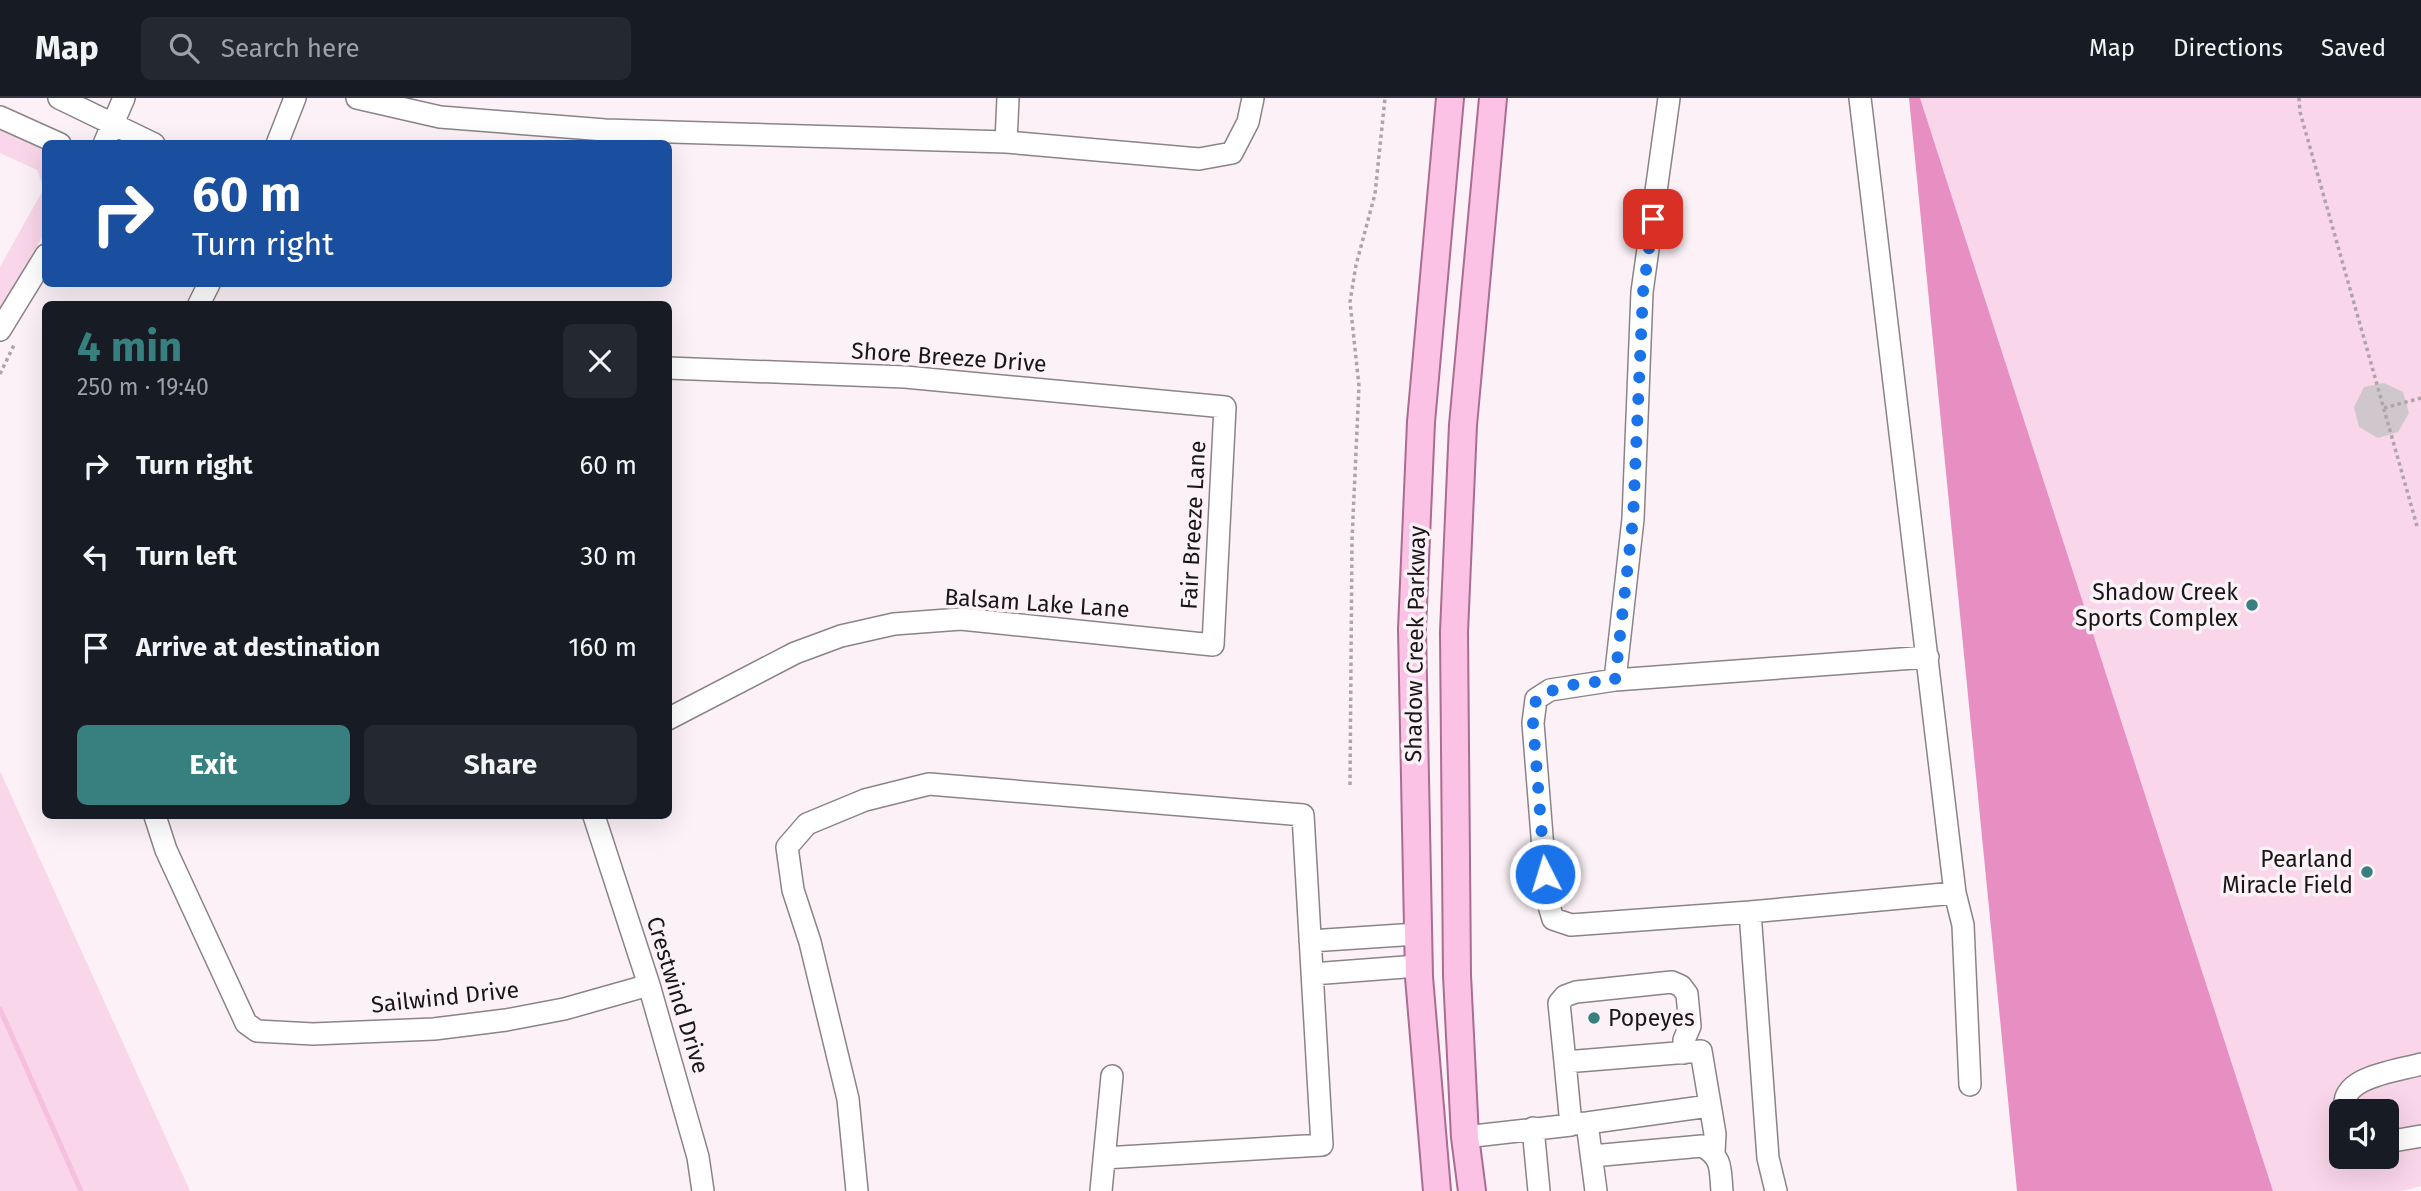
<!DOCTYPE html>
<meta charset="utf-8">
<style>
:root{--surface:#171b24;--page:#242831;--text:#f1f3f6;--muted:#9ea1a6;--line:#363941;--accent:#388080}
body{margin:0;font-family:"Fira Sans",sans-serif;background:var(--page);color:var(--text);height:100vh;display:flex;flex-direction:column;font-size:26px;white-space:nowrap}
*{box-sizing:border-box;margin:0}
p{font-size:23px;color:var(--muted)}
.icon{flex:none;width:38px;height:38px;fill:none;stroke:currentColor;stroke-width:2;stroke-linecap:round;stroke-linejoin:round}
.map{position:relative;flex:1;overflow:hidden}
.drawer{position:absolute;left:42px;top:203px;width:630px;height:518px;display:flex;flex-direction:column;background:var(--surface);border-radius:10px;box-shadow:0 7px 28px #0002}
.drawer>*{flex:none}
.top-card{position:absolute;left:42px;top:42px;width:630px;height:147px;border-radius:10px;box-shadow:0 7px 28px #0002;background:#1a4fa0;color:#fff;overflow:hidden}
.controls{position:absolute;left:2329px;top:1001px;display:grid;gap:14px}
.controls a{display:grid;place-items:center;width:70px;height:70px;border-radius:10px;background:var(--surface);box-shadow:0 7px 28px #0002;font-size:35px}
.pin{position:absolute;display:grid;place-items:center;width:60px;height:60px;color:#fff;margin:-30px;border-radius:14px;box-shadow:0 4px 10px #0006}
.me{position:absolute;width:77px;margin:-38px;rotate:355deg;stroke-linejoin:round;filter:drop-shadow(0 0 5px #0008)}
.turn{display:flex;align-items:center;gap:24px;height:147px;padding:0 35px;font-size:32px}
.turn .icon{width:91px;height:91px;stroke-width:2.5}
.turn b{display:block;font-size:49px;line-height:60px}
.round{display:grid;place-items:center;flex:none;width:74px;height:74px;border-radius:10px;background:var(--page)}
.overview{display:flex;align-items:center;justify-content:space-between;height:119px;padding:0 35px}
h1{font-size:42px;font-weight:700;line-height:52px;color:var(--accent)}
.button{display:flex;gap:14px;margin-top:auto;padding:14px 35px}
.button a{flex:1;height:80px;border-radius:10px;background:var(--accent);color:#fff;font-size:28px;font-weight:700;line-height:80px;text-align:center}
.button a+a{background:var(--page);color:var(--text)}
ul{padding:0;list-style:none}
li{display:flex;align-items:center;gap:21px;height:91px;padding:0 35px}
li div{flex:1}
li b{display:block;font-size:26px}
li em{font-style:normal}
header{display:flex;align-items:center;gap:42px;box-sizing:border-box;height:98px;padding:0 35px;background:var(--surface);border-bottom:2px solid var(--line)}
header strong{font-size:33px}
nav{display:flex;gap:38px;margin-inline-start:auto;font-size:24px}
.search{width:490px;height:63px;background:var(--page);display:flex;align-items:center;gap:18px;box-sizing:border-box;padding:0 24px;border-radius:10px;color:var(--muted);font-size:26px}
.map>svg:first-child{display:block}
.green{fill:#f9d6e9;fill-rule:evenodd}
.forest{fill:#e78fc2}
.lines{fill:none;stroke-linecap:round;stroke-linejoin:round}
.stream{stroke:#f6bfde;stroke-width:5}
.building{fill:#d0c7cc}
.minor-casing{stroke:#8b8387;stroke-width:24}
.major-casing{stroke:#ab6c91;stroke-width:30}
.path{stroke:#ada5a9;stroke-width:3.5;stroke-dasharray:3.5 3.5;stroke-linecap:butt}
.minor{stroke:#fff;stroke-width:21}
.major{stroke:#fcc2e5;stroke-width:26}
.route{stroke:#1a73e8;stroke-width:12;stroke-dasharray:0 21.6}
.poi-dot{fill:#388080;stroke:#fbf1f6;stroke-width:2.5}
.labels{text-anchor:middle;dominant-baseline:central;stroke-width:7;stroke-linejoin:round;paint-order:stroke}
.street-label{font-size:23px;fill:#191617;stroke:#fbf1f6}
.poi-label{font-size:23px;fill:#191617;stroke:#fbf1f6;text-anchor:end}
</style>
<header>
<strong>Map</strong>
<div class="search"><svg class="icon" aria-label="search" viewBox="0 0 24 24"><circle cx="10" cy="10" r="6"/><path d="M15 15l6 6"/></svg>Search here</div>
<nav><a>Map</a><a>Directions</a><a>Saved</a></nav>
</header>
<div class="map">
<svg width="2421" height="1093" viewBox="0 0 2421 1093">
<rect width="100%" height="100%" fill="#fbf1f6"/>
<path class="green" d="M1920,0H2421V1088L2401,1093H2273ZM2342,1013H2387V1059H2342Z
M0,28L46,51L45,134L0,213V169L44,90L37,72L0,55Z
M0,673L190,1093H0Z"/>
<path class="forest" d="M1909,0H1920L2273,1093H2017Z"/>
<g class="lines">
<path class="stream" d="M0,911L81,1093"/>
</g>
<path class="building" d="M2384,285L2403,294L2409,315L2398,334L2378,340L2359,329L2354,309L2364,289Z"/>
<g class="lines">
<defs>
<path id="minor" d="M59,0L154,46
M357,0L440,19L605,32L1006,44L1199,61L1232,55L1248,24L1253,0
M1669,0L1642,194L1633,421L1615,582L1550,592L1536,601L1533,625L1547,801L1553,821L1571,827L1750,814
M0,19L60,46
M1006,44L1008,0
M104,46L124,0
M277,46L295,0
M199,206L209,186
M0,232L46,157
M668,270L905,279L1225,309L1213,547L961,521L894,526L841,538L795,555L668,621
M1615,582L1928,559
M155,718L166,752L246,925L257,933L313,936L434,931L506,922L564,911L649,887
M594,718L649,887L698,1059L703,1093
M1955,795L1963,827L1970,987
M1310,843L1417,836
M1312,876L1418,868
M1565,964L1559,905L1565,898L1576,894L1672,884L1681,888L1687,896L1690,928L1684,942V955
M2346,1013C2336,979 2397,973 2421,966
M1587,1025L1709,1008
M1573,1026L1587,1025L1596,1093
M1533,1030L1539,1093
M1465,1039L1571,1027L1565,964L1701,953L1715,1036L1714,1054
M2387,1044L2421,1038
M1592,1058L1702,1048C1723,1059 1720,1072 1722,1093
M857,1093L848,1001L810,844L793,792L787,749L807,726L865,702L929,686L1303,717L1322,1047L1104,1060
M1101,1093L1112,978
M1776,1093L1768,1060L1750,814L1955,795L1860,0"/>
<path id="major" d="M1437,1093L1419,879L1412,531L1421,324L1450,0
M1472,1093L1465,1039L1457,877L1454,534L1463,327L1493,0"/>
</defs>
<use href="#minor" class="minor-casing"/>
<use href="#major" class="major-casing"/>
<path class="path" d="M2299,0L2300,14L2417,428
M0,276L14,247
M2384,310L2421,300
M1350,687L1352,442L1359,288L1350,204L1356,167L1375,96L1385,0"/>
<use href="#minor" class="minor"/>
<use href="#major" class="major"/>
</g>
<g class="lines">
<path class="route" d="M1545,776L1533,625L1536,601C1560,585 1587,585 1615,582L1633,421L1643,194L1653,121"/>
</g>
<g class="poi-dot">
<circle cx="2252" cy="507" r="7"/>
<circle cx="2367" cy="774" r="7"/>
<circle cx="1594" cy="920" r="7"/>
</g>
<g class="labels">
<g class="street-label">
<text transform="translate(949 259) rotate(4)">Shore Breeze Drive</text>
<text transform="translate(1193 427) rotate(-87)">Fair Breeze Lane</text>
<text transform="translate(1037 505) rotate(4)">Balsam Lake Lane</text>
<text transform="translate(1415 546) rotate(-89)">Shadow Creek Parkway</text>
<text transform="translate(678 897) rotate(73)">Crestwind Drive</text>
<text transform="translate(445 899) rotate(-6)">Sailwind Drive</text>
</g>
<g class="poi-label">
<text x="2238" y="494">Shadow Creek<tspan x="2238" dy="26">Sports Complex</tspan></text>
<text x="2353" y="761">Pearland<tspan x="2353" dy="26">Miracle Field</tspan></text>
<text x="1608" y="920" text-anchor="start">Popeyes</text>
</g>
</g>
</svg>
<div class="controls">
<a><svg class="icon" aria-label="sound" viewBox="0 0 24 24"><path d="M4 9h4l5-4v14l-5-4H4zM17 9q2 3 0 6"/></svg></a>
</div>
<div class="pin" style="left:1653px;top:121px;background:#d93025"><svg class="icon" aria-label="arrive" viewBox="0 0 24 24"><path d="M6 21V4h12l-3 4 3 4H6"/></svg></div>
<svg class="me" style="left:1545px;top:776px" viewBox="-20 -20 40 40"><circle r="17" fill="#1a73e8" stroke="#fff" stroke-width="3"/><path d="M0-11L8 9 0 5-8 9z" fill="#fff"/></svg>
<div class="top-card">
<div class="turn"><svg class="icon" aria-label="right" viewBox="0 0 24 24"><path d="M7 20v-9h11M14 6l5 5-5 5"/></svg><div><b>60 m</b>Turn right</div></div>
</div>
<section class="drawer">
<div class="overview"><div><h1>4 min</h1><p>250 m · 19:40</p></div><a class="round"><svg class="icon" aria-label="close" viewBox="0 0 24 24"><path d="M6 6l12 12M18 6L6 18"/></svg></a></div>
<ul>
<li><svg class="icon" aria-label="right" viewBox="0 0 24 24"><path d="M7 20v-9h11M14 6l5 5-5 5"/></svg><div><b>Turn right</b></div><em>60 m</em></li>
<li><svg class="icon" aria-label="left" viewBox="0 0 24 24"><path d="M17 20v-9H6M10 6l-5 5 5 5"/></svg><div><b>Turn left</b></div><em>30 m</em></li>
<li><svg class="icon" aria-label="arrive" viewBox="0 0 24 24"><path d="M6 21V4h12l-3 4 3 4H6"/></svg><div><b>Arrive at destination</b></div><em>160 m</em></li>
</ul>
<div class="button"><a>Exit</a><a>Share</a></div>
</section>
</div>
